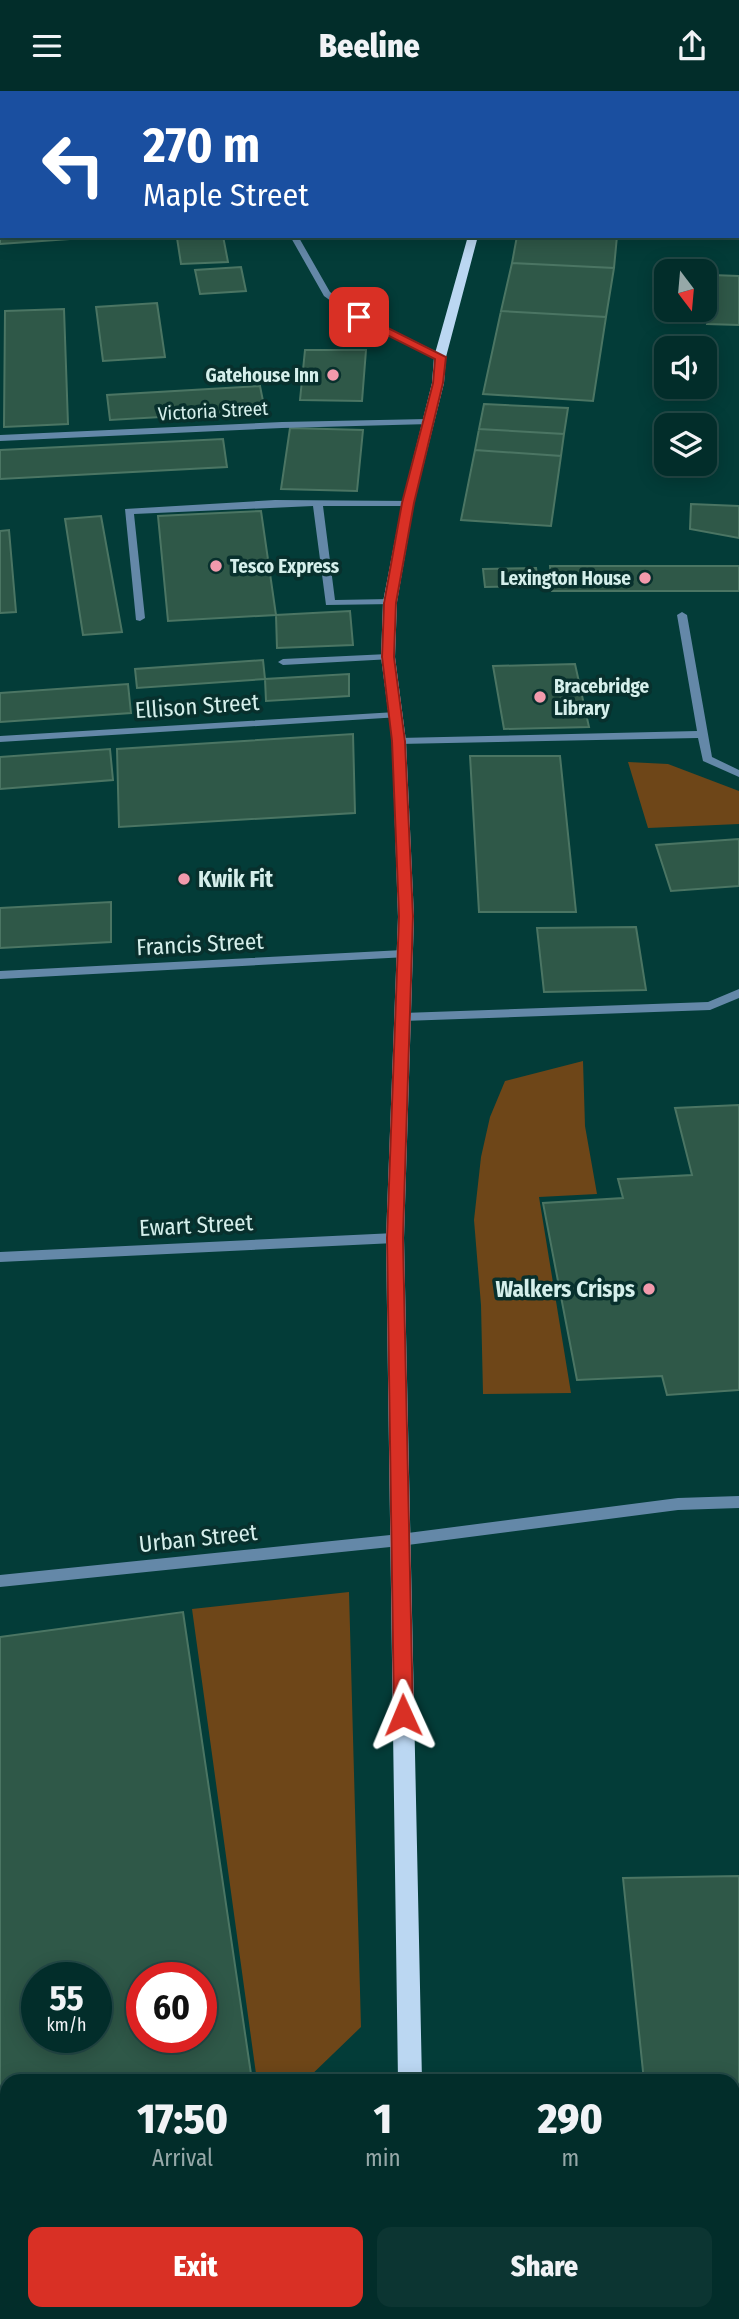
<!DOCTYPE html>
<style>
:root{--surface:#022d2a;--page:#0c3532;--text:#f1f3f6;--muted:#96a8a8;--line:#234947;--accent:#d93025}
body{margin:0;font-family:"Fira Sans Condensed",sans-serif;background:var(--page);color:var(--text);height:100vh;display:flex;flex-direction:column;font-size:26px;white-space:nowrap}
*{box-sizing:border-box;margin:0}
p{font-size:23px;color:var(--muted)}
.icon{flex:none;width:38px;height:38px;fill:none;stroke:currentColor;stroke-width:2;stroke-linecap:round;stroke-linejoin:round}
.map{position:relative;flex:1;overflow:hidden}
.panel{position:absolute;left:0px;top:1983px;width:740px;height:247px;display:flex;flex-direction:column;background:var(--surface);border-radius:21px 21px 0 0;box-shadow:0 4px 18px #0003,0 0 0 2px var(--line)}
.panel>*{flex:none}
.top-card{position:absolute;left:0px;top:0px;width:740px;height:147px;box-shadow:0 4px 18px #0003,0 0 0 2px var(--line);background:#1a4fa0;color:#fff;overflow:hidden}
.needle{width:46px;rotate:164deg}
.fabs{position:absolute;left:654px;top:168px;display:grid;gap:14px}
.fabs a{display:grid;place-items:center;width:63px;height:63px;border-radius:14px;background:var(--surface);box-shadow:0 4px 18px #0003,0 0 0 2px var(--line);font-size:35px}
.speed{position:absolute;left:21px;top:1871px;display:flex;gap:14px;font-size:35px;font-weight:700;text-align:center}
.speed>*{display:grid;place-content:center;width:91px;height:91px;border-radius:50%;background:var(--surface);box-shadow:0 4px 18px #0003,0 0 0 2px var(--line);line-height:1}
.speed small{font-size:18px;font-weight:400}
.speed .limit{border:10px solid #d22;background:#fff;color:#111}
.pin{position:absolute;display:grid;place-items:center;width:60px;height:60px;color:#fff;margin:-30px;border-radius:14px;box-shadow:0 4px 10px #0006}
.me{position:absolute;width:77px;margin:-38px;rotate:359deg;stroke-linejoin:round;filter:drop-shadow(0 0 5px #0008)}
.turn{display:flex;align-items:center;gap:24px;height:147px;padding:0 28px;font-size:32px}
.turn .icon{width:91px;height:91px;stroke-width:2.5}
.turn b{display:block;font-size:49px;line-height:60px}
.eta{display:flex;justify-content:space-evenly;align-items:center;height:119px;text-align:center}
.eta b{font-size:42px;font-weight:800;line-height:49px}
.button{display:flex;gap:14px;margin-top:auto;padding:14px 28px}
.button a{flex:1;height:80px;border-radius:14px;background:var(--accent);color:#fff;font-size:28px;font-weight:800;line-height:80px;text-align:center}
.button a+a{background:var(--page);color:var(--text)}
header{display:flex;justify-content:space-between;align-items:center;height:91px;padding:0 28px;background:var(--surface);font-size:32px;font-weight:800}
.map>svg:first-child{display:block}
.green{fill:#6e4618}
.building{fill:#2f5848;stroke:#4b7563;stroke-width:2;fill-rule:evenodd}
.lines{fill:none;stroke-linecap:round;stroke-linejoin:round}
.service{fill:#6488a8;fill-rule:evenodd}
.minor{fill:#6488a8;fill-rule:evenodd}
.primary{fill:#bbd7f2;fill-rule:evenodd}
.route{fill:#d93025;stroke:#8d1f18;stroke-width:2}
.poi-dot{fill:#f29aac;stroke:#08302d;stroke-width:2.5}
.labels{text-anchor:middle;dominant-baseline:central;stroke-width:7;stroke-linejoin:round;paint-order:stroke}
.far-poi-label{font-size:19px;font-weight:bold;fill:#d5efeb;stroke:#08302d;text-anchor:end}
.far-street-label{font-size:19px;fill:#d5efeb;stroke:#08302d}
.street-label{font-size:23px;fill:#d5efeb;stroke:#08302d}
.poi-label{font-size:23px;font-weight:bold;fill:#d5efeb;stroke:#08302d;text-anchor:start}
</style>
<header><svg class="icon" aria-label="menu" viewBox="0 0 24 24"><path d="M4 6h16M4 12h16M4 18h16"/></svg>Beeline<svg class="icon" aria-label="share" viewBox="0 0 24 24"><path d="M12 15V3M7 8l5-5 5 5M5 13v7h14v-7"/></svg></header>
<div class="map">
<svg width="739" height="2228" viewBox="0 0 739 2228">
<rect width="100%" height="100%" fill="#033c38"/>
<path class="green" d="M628,671L668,673L739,700V733L648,737Z
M583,970L585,1035L597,1103L539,1106L571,1302L483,1303L481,1214L474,1129L481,1066L490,1026L505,990Z
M349,1501L361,1936L305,1990H257L192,1518Z"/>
<path class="building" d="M0,134L2,145H112L0,153Z
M223,145L228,171L181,173L177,147Z
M517,145H617L614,177L512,172Z
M512,172L614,177L606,226L501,220Z
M241,176L246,200L200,203L195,179Z
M712,184L739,185V234L707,233Z
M157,212L165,266L103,270L96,216Z
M64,218L68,333L4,336L5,220Z
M501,220L606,226L593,310L483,303Z
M305,259H366L362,310L300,309Z
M260,295L265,320L110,329L107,304Z
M484,313L568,317L564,343L479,338Z
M290,337L363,339L357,400L281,398Z
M479,338L564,343L561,365L475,359Z
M223,348L227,376L0,388V359Z
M475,359L561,365L551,435L461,429Z
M691,413L739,415V447L690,438Z
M261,420L276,524L168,530L158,425Z
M101,425L122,541L83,544L65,428Z
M9,439L16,521L0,522V440Z
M550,475H739V500H552Z
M536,477L539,495L485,496L483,478Z
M350,520L353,554L277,557L276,524Z
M263,569L265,588L137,597L135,578Z
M575,573L589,636L504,638L493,575Z
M349,583V605L266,610L265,588Z
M128,593L131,622L0,631V602Z
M353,643L355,722L119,736L117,658Z
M110,658L113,689L0,698V666Z
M470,665H560L576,821H479Z
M739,748V795L671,800L656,754Z
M111,811V851L0,857V817Z
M636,836L646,899L544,901L537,837Z
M739,1014V1299L667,1304L662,1285L577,1289L543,1112L623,1107L618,1088L692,1084L675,1017Z
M183,1521L251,1983L213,1990H7V2024L0,2025V1546ZM37,1886H96V1946H37ZM142,1886H201V1946H142Z
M739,1785V2125H733V1990H644L623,1787Z
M733,2178H739V2228H550V2222H733Z"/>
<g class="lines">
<path class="service" d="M447,0H455V2H447Z
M275,409L412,410L413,412L408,415H323L335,509L390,508L394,509V513L326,514L313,415L134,423L145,527L140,530L136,529L125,418Z
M388,563L392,564V568L283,574L278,571L283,568Z
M739,898V907L710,919L403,930L397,926L403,922L708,911Z
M739,1405V1417L678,1419L400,1455L394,1453L392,1449L394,1445L400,1443L678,1407Z"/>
<path class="minor" d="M80,0H88L79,2Z
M0,116H2V120H0Z
M290,145H298L330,201L362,224L443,264V268H437L356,228L324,205Z
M427,328L432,331L430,333L282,337L0,350V344L282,331Z
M682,521L687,524L712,666L739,679V686L703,670L698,647L399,653L393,650L399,647L697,640L677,524Z
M396,621L402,624L400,626L0,651V645Z
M403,859L407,860L409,863L407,866L0,888V880Z
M395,1142L402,1147L395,1152L0,1171V1161Z
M400,1443L406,1445L408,1449L406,1453L400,1455L0,1496V1484Z
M7,2113V2133L0,2134V2114Z"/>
<path class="primary" d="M509,0H519L508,2Z
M468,145H478L446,266L444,292L414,412L397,511L395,566L406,650L414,826L404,1147L422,1990H398L386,1147L398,826L392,650L381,566L383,511L402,412L432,292L434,266Z
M401,2222H427V2228H401Z"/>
</g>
<path class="route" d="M355,224H362L446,266L443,292L414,412L396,512L394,566L405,650L413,825L403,1147L413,1624L410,1629L403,1632L397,1629L394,1624L387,1147L399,825L392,650L382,566L384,512L402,412L433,292L435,268L355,228Z"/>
<g class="poi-dot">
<circle cx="333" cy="284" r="7"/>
<circle cx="216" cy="475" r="7"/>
<circle cx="645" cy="487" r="7"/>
<circle cx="540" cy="606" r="7"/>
<circle cx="184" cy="788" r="7"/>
<circle cx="649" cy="1198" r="7"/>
</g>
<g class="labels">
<g class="far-poi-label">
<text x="319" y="284">Gatehouse Inn</text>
<text x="230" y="475" text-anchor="start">Tesco Express</text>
<text x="631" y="487">Lexington House</text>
<text x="554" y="595" text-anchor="start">Bracebridge<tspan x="554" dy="22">Library</tspan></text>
</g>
<g class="far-street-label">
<text transform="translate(213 320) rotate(-3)">Victoria Street</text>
</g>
<g class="street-label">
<text transform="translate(197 615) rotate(-4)">Ellison Street</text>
<text transform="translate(200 853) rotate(-3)">Francis Street</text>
<text transform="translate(196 1134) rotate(-3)">Ewart Street</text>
<text transform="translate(198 1447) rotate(-6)">Urban Street</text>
</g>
<g class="poi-label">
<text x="198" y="788">Kwik Fit</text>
<text x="635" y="1198" text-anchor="end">Walkers Crisps</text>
</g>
</g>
</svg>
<div class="fabs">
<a><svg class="needle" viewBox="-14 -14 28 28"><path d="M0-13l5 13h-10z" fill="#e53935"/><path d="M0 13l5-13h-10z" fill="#96a8a8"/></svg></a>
<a><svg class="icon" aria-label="sound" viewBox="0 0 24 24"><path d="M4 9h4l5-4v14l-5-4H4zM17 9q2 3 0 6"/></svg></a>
<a><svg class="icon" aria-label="layers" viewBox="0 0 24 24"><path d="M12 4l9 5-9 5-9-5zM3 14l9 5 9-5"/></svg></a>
</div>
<div class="speed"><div>55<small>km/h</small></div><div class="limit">60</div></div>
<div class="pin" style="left:359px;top:226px;background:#d93025"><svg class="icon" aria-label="arrive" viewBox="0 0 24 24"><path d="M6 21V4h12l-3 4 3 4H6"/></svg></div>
<svg class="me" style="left:403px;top:1624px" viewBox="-20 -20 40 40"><path d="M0-17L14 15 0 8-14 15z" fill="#d93025" stroke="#fff" stroke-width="4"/></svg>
<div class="top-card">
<div class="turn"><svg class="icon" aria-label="left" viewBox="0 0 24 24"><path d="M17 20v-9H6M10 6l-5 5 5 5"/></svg><div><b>270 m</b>Maple Street</div></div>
</div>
<section class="panel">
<div class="eta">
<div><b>17:50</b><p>Arrival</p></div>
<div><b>1</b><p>min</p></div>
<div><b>290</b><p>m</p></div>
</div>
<div class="button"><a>Exit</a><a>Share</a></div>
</section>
</div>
